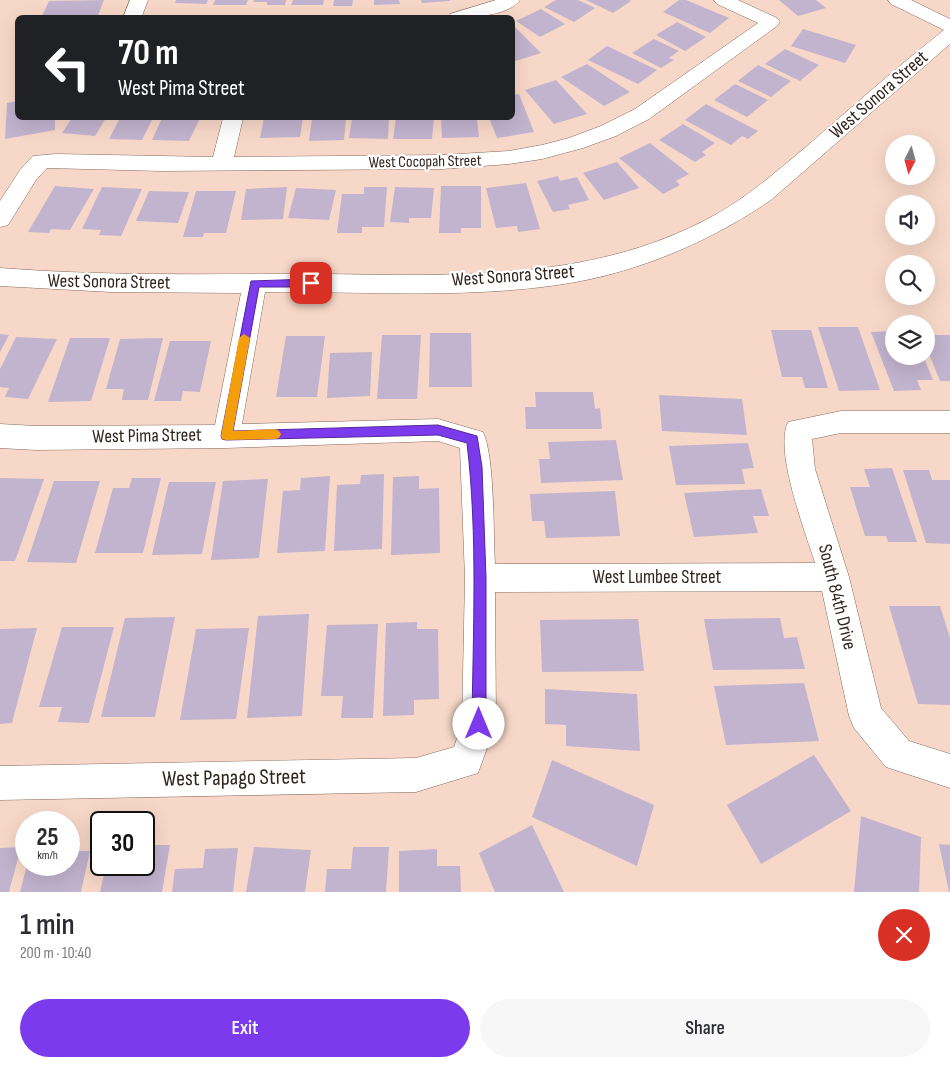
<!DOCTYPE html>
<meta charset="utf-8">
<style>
:root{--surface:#fff;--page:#f7f7f7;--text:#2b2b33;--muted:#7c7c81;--accent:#7c3aed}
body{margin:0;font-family:"Sofia Sans Condensed",sans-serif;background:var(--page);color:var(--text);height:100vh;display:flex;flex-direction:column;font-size:19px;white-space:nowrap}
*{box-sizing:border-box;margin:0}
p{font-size:16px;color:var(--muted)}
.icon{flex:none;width:28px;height:28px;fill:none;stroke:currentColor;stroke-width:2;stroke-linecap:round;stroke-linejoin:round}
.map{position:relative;height:892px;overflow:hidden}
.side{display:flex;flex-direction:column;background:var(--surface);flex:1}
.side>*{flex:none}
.hud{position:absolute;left:15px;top:15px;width:500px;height:105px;border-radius:8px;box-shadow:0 5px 20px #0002;background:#202124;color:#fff;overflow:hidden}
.needle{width:32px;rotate:186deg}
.fabs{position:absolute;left:885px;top:135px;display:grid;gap:10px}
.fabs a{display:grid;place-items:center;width:50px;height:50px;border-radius:50%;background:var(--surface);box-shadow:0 5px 20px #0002;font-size:25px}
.speed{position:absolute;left:15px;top:811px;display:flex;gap:10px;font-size:25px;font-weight:700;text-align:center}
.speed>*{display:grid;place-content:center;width:65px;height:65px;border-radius:50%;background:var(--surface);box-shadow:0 5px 20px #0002;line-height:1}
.speed small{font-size:12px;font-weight:400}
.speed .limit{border:2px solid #111;border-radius:8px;background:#fff;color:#111}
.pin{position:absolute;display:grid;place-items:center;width:42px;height:42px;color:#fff;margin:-21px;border-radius:10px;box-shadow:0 2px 8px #0006}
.me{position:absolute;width:55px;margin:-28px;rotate:0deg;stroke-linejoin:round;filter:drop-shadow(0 0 4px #0008)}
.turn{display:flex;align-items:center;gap:18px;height:105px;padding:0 20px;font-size:22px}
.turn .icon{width:65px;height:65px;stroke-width:2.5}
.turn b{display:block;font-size:35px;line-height:42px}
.round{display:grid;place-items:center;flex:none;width:52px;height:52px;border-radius:26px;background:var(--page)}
.head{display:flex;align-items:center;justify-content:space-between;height:85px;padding:0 20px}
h1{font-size:30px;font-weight:600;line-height:38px}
.primary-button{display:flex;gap:10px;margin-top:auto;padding:10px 20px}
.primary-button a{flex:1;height:58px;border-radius:30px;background:var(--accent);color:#fff;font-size:20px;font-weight:600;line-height:58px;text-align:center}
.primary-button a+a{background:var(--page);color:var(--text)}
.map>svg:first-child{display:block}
.building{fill:#c2b3ce}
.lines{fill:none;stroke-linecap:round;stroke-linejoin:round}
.minor-casing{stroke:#856a5c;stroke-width:1}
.minor{fill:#fff;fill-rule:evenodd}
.route{fill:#7c3aed;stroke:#51269a}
.slow{fill:#f59e0b}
.labels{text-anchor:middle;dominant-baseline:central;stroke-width:4.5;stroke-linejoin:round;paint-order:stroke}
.far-street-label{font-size:16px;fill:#30251f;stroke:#fff}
.street-label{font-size:19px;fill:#30251f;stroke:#fff}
.near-street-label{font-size:22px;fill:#30251f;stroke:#fff}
</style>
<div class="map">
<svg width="950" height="892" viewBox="0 0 950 892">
<rect width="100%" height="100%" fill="#f7d8c8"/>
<path class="building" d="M104,0L97,18H41L49,1Z
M176,0H208L206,4L175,3Z
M215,0H248L246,5H213Z
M254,0H286L285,5H267V2H253Z
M293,0H324L323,5H291Z
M334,0H353L352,6H333Z
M374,0H399L400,4L374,5Z
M421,0H450V1L422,3Z
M556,0H578L595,8L574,22L544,7Z
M586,0H629L631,1L613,13Z
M679,0H686L729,18L710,33L663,12Z
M779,0H816L826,8L798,16Z
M541,9L565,24L540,37L516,21Z
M677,22L706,37L685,51L656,35Z
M512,24L541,53L512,62Z
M803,29L856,45L845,63L791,46Z
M654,39L679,51L669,58L674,60L661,68L632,53Z
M607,46L657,70L638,84L588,60Z
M785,49L819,65L800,81L765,64Z
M587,64L630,92L604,106L561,77Z
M758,65L791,81L771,97L738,81Z
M556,80L587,114L554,124L525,90Z
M735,84L768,100L747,117L714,100Z
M519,94L534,132L497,138L489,118H512V95Z
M18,101V118H55V130L5,139L7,103Z
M706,104L758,131L748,139L742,136L731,145L685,120Z
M72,118H106L95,136L62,133Z
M120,118H153L142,140L109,139Z
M162,118H200L189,141L152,140Z
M264,118H303L300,137L260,138Z
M312,118H346L344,140L309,141Z
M352,118H389L388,139L349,138Z
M396,118H434L432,139H393Z
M441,118H477L479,137L442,138Z
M683,124L715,143L702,152L706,155L695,162L659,140Z
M650,143L689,174L676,181L680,185L663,194L619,158Z
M617,162L639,188L604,200L583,173Z
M558,176L560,181L577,177L589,200L568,205L570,209L553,212L537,181Z
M526,183L540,229L518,232L517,226L496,228L486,188Z
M55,186L94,189L70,230L51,229L49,233L28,232Z
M441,186H481V228H461V233H439Z
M102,187L142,189L121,236L99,235L101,230L82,229Z
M287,187L283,219L241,220L246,189Z
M364,187H387L384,227H362V233H337L342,194H364Z
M395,187L434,188L431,218H409V223L390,222Z
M296,188L336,190L329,220L288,218Z
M149,191L189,192L178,223L136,221Z
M196,191H236L226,233H204L203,237H183Z
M818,327H858L880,390L839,391Z
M771,330H811L828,388H805L802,377H782Z
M894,331V356H923L933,380H917L921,390L894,391L871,332Z
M430,333H471L472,387H429Z
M0,334L9,335L0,352Z
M382,335H421L417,399H377Z
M926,335H950V381H940L926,346Z
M286,336H325L317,397H276Z
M16,337L57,339L28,399L5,397L9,388L0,387V369Z
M70,338H110L91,401L48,402Z
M163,338L148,400H122L124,389H106L120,339Z
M170,341H211L200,392L183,391L181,401H154Z
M372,352L370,396L327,398L330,353Z
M535,392H593L595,409L600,408L602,429H526L525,407H536Z
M659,395L742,399L747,435L662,431Z
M616,440L623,480L541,483L539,459H550L548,442Z
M748,443L754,468L742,469L745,484L676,485L669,446Z
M892,468L917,542H888L886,536H865L850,487H870L864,469Z
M903,470H929L932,480H950V544L926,543Z
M384,474L382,549L334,551L337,485L360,484L361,475Z
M330,476L325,551L277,553L283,491L300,490L301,478Z
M419,476V489L439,488L440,553L391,555L393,477Z
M0,478L44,479L15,561H0Z
M132,478H161L143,553H95L113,488H129Z
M268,479L259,558L211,560L223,481Z
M54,481H100L76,563L27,562Z
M169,482H216L202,554L152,555Z
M761,489L769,516H753L758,533L694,537L684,493Z
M615,491L620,536L546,538L544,521H532L530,494Z
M889,606H940L950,638V705L918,704Z
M309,614L302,716L247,718L258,616Z
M175,617L155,717H101L125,618Z
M780,618L784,638L797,637L805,669L713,670L704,619Z
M638,619L644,671L542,672L540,620Z
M417,622V629H438L439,699L414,700V715L383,716L386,623Z
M378,624L373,718H341L343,696H321L327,625Z
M62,627H114L89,723L58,722L62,707H39Z
M37,628L12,723L0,724V629Z
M249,628L236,719L180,720L196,629Z
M804,683L819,741L726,745L714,686Z
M545,689L637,694L640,751L566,746V725L545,724Z
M814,755L851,811L761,864L727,805Z
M552,760L654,805L637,866L532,817Z
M861,816L921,837L919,892H854Z
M532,825L564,892H495L479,853Z
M939,844L950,845V891L949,892Z
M144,845H170L162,892H100L106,865H144Z
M21,847L9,892H0V848Z
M254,847L311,850L305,892H246Z
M353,847H389L386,892H325L327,869H351Z
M238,848L233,892H172L175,869L203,868L205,849Z
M437,849V866H460L461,892H399V851Z
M69,851H90L81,892H20L27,865H69Z"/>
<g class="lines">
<defs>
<path id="minor" d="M130,0H148L142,16L143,18H123Z
M496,0H520C508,17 466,18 447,18L450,14Z
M714,0H738L777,18L780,22L777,26L649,119L616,136L583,148L542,159L509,164L442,169L162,171L47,168L36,180L8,225L0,227V201L20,170L33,156L56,154L213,157L223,118H243L234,157L442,155L509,151L542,145L569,138L601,126L635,109L758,23L717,4Z
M888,0H911L950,19V44L771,200C712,240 646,269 576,282C474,300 368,291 265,292L242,424L438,419L483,432C495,458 493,532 495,564L815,563C805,531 774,451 788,422L841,411H950V433H841L812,439L815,469L849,577L881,708L909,741L950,754V788L886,767L854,728L849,716L822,591L495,592L496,724L478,773L416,792L0,800V766L416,758L454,747L462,724L465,578L460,448L438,441L226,448L36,450L0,448V424L36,426L215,425L241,293L111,292L0,286V268C101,276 201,274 302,274C443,274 585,286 713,216C748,197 777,171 807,146C852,107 897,67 944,30L891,4Z"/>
</defs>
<use href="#minor" class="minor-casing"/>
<use href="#minor" class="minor"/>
</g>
<path class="route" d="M311,279L316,283L311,287H259L233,431L438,425L477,436L482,467L486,578V724L484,729L479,731L474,729L472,724C473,631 478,536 467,443L438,435L226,440L222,439L221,436L251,281Z"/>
<path class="slow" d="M244,334L250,338L233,431L275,429L279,431L281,434L279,438L275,439L226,440L222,439L221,436L239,338Z"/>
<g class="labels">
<g class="far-street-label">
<text transform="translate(425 162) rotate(-1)">West Cocopah Street</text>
</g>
<g class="street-label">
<text transform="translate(879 95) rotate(-41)">West Sonora Street</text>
<text transform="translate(513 276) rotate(-4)">West Sonora Street</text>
<text transform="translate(109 282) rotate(1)">West Sonora Street</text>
<text transform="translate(147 436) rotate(-1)">West Pima Street</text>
<text x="657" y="577">West Lumbee Street</text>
<text transform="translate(837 597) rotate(76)">South 84th Drive</text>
</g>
<g class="near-street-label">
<text transform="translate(234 778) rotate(-1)">West Papago Street</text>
</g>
</g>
</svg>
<div class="fabs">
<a><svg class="needle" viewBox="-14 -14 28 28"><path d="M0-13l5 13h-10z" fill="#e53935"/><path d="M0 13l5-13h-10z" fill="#7c7c81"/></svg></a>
<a><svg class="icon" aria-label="sound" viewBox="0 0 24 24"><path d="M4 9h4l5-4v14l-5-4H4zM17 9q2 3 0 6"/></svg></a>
<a><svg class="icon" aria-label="search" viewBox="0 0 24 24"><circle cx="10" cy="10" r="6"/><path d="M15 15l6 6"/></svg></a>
<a><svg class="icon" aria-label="layers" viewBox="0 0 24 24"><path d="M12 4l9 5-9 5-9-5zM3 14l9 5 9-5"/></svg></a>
</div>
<div class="speed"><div>25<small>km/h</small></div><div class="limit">30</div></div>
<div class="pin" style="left:311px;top:283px;background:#d93025"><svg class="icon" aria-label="arrive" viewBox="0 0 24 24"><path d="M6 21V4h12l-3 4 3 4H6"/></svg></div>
<svg class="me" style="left:479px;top:724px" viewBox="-20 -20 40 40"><circle r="19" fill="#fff"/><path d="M0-13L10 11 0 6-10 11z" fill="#7c3aed"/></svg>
<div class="hud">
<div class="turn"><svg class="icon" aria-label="left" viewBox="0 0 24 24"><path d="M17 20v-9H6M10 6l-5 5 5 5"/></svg><div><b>70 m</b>West Pima Street</div></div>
</div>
</div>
<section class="side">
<div class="head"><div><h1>1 min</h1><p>200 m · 10:40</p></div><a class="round" style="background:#d93025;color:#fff"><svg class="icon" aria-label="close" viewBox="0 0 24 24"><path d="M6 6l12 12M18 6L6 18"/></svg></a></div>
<div class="primary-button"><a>Exit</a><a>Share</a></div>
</section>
